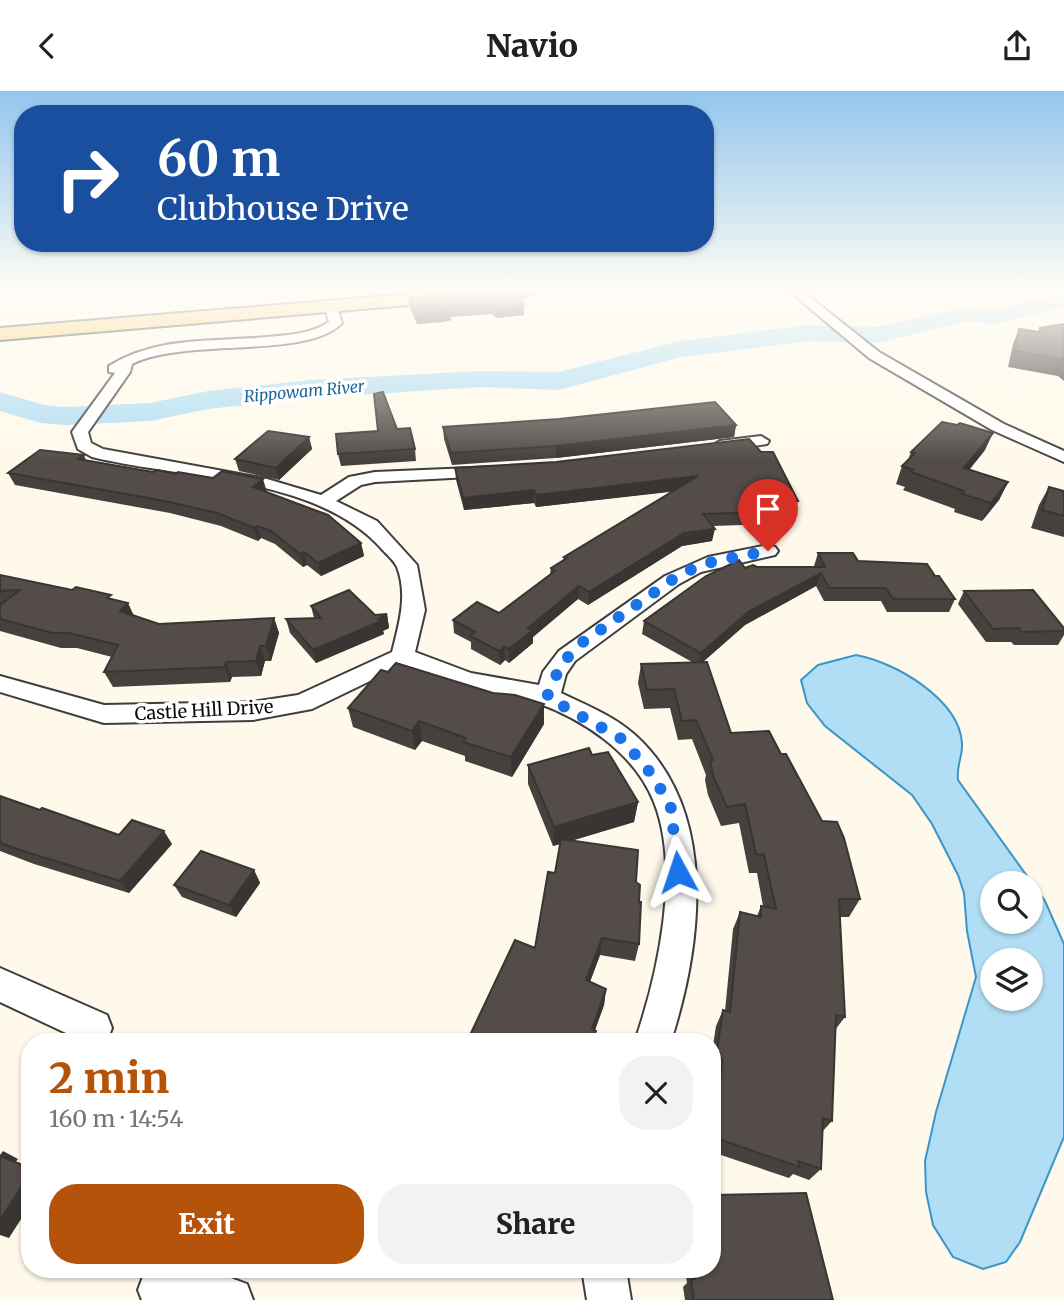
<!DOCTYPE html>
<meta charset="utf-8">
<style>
:root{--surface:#fff;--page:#f2f2f2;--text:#202124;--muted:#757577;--accent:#b45309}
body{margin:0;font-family:Merriweather,serif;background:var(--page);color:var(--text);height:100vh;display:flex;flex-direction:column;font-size:26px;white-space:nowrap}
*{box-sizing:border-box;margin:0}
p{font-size:23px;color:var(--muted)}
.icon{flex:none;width:38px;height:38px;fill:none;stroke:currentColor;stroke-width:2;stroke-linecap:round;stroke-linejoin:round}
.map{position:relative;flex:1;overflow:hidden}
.drawer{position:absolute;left:21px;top:942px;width:700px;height:245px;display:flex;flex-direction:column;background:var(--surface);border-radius:28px;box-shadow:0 2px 5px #0004}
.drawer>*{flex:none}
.top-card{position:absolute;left:14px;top:14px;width:700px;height:147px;border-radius:28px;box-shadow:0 2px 5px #0004;background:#1a4fa0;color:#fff;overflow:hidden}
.buttons{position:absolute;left:980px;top:780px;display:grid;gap:14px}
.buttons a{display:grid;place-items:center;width:63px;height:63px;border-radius:50%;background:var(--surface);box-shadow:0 2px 5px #0004;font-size:35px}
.pin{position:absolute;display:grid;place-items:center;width:60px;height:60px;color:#fff;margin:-72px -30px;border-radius:50% 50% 50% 0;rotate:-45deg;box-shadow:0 0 7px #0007}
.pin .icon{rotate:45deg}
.me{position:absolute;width:77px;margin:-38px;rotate:355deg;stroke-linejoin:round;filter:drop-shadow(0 0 5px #0008)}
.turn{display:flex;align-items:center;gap:24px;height:147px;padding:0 28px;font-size:32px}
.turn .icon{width:91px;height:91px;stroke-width:2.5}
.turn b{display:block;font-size:49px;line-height:60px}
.round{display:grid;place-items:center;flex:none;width:74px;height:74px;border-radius:28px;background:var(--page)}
.head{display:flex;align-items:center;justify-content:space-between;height:119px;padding:0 28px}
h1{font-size:42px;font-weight:800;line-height:52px;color:var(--accent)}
.cta{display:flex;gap:14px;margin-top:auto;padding:14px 28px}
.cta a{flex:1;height:80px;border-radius:28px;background:var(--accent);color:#fff;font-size:28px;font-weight:800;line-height:80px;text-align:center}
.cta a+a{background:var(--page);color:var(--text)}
header{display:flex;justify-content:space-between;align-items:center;height:91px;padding:0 28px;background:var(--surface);font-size:32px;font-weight:800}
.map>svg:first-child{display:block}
.water{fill:#b1def4;stroke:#3a96c8;stroke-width:2;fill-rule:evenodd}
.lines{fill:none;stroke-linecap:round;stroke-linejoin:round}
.river{fill:#b1def4;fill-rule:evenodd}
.minor-casing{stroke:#3e3e3e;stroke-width:4}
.primary-casing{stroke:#1c1c1c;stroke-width:4}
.minor{fill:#fff;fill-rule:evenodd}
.primary{fill:#f4ca64;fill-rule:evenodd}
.wall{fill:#47413e}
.shaded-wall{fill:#3a3532}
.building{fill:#534c48;stroke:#3a3532;stroke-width:2}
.route{stroke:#1a73e8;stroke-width:12;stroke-dasharray:0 21.6}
.labels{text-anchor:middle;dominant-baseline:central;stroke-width:7;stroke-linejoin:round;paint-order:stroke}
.far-water-label{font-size:16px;font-style:italic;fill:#1a6697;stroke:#fff}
.street-label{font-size:18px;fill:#0b0b0b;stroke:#fff}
</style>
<header><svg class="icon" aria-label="back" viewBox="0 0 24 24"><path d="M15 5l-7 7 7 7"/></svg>Navio<svg class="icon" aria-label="share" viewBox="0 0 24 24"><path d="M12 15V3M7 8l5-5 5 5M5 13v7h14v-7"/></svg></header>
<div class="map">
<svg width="1064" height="1209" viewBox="0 0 1064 1209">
<rect width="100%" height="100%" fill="#fef9ea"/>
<path class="water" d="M856,564C895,571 959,608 962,652C963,665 956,675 958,689L1045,810L1064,853V1046L1020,1151L1006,1171L983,1178L953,1166L933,1134L926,1101L925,1070L936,1021L976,886L967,840L964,802L958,784L932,733L912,704L825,635L807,612L801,589L818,574ZM992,793H1031V831H992ZM992,870H1031V908H992Z"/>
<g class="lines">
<path class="river" d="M1064,202V216L993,233L967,230L877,252L808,250L681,266L558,299L481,296L311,307L208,318L150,330L65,334L41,332L0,320V301L44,314L65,316L150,312L208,300L311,289L481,280L558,281L680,250L808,234L877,236L967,216L993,219Z"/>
<defs>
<path id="minor" d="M788,199H801L879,261L1004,333L1064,360V371L992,339L869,267Z
M331,212L337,216L342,232C307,269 186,246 132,273L130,281L88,341L91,352L103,358L267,388L321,404L349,386L375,381L495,376L498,380L495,384L489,385L375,391L361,394L336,410L377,430L417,474L425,519L415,561L471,582L539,594L543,581L559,560L665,485L708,466L768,454L775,456L778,460L775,464L701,481L679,493L575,570L566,583L561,602C586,614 614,625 635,644C719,720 702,853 671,950H635C658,883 681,779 654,711C634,661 583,628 535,611C517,604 497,605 478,601C452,595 427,584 403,574L312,618L253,629L104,632L0,601V585L104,614L253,611L298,604L392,561C399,533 408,504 397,476C394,469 385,462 380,456C315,385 181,388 92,366L78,358L72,341L115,282L109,281V275C156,245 213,251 267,246C289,244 311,243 329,231L325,216Z
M761,345L769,350L767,353L720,360L712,355L720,350Z
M0,877L107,924L112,937L107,950H83L0,911Z
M158,1178L231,1187L247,1193L253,1209H142L138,1199L144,1183Z
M582,1178H626L631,1209H587Z"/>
<path id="primary" d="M458,199H536L528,204L0,249V237Z"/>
</defs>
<use href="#minor" class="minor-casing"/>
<use href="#primary" class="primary-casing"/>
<use href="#minor" class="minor"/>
<use href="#primary" class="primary"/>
</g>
<path class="wall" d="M500,199L524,224L496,227L492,223L451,226V229L443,231L417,233L410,217L409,207Z
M1064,233V290L1058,285L1008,276L1013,253L1019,238L1038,241L1040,237Z
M559,328L736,334L734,346L556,367L452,374L444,348L443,336Z
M397,338L415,358L416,370L341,375L338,363Z
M309,346L312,358L279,389L239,380L235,368Z
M985,359L969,379L1008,391L999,409L982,430L954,421L955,418L903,399L905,396L896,393L902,375L908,369L911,361Z
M84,364L86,369L267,401L361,452L364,465L321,485L307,474L303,476L275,453L261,447L258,450L221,435L170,422L15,394L8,382Z
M455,377L798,410L794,422L772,423L769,433L713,435L712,450L682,455L588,514L578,508L533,546V552L509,572L505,569L500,574L471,558V551L454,542L453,529L499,522L550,483L551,477L563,469L564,466L673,400L536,416L534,412L464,419L456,389Z
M1049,396L1064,400V446L1031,437L1039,414Z
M818,462L935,485L955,508L949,521H887L881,510H824L816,495L745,534L703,571L731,642L860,808L849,826H840L845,926L835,939L832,1030L822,1041L821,1078L809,1089L793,1083L789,1087L712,1061V1005L714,982L712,981V961L716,935L723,919L725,920L733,838L740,821L757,825L761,815H763L757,782H749L739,732L721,735L708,704L705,689L706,684L692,648L678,649L670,617L644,618L638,592L641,573L692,571L642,543L644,530L745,477L815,476L814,475Z
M0,484L113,509L134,524L159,533L274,527L279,542L271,570H265L261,585L232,586L230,591L113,596L104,581L112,566L77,557H61L0,540Z
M964,500L1064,537V544L1058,554H1014L1011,551H986L958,513Z
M311,515L375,524L387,523L389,537L383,540L384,543L316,572L290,542L286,528L314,527Z
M388,581L493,602L544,613V633L512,686L465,670V665L422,650L415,659L353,636L348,617Z
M592,664L638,711L634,731L571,750L636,791L639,811V853L635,870L600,864L590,891L606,898L604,914L595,939V950H472L471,942L535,857L555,782L560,753L553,755L528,693V674Z
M0,705L40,719L119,744L172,753L129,802L34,773L0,760Z
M254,779L260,792L236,826L182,806L174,794Z
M685,1178H712L833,1209H685L683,1196L687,1192Z"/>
<path class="shaded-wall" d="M524,214V224L496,227V218Z
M450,219L451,229L443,231L417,233L416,223Z
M736,334L734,346L556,367V355Z
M993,342L985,359L956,395L964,377Z
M309,346L312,358L279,389L276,377Z
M698,385L696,398L536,416V404Z
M263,388L267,401L253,396Z
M1008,391L999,409L982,430L991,412Z
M534,399V412L464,419L463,407Z
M257,435L261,447L258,450L254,437Z
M715,438L712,450L682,455L588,514L589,501L684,442Z
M361,452L364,465L321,485L318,472Z
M304,461L307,474L303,476L300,463Z
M821,482L816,495L745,534L698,575L701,562L748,521Z
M579,495L578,508L533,546V552L509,572V558L528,537Z
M128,512L135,527L120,520Z
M387,523L389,537L383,540L384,543L316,572L313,559Z
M274,527L279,542L271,570L266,555Z
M260,555L265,570L261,585L256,570Z
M504,556L505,569L500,574L499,560Z
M226,571L232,586L230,591L225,576Z
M544,613V633L512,686L511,666Z
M419,630L422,650L415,659L412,640Z
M638,711L634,731L553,755L554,736Z
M164,740L172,753L129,802L120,790Z
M254,779L260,792L236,826L229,814Z
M602,847L600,864L584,906L586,889Z
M606,898L604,914L591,950L592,938Z
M3,1060L18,1068L14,1073L0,1066V1064Z
M30,1083V1114L9,1147L0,1144V1129Z"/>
<path class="building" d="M500,199H518L524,214L496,218L492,213L449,216L450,219L442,221L416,223L409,207Z
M1064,233V269L1015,260L1019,238L1039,241L1040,237Z
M383,301L397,338L410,337L415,358L338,363L336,343L378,340L374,303Z
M715,311L736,334L556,355L451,362L443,336L559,328Z
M942,331L957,334L960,332L993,342L964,377L1008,391L991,412L962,403L964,400L911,381L913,379L902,375L915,362L911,361Z
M268,340L309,346L276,377L235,368Z
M749,348L761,361H773L798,410H767L772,421L703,423L715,438L684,442L589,501L579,495L528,537L533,539L509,558L504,556L499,560L470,545L475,541L453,529L477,511L499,522L555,480L551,477L567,467L564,466L698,385L536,404L534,399L463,407L455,377L556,371Z
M40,359L84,364L78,368L153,381L157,379L176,383L178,381L213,387L222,380L263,388L253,396L328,424L361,452L318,472L304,461L300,463L271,440L257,435L254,437L217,422L165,410L8,382Z
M1049,396L1064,400V425L1042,419Z
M818,462H853L858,470L927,473L935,485H939L955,508H893L886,497H829L821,482L748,521L701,562L644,530L706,485L739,469L745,477L753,474L757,476H825Z
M0,484L72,499L76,496L111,504L107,507L128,512L120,520L159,533L274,527L266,555H260L256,570L226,571L225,576L104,581L118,554L69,542H52L0,528V514L20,499L0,500Z
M349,499L375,524L387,523L378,528L381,530L313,559L286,528L321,527L311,515Z
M1033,499L1064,537V540L1022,541L1019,537L993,538L964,500Z
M707,571L731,642L769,640L781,663H786L822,730L837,731L844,747L860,808H839L845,926L836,924L832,1030L823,1027L821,1078L798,1070L800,1076L715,1047L722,968L716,966L723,919L730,921L740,821L761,826V815L776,818L764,764L756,763L745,713L727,716L713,685L710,670L713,669L696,629L682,630L674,598L647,599L641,573Z
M396,572L493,602L515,604L544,613L511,666L463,651L466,647L419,630L412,640L348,617L381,579L388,581Z
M589,657L592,664L608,661L638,711L554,736L528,674Z
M0,705L40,719L42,717L119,744L132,729L164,740L120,790L23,760L0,752Z
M561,748L638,759L636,791L640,794L639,811H641L639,853L602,847L586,889L606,898L592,938L596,940L592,950H491L471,942L515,849L535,857L548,781L555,782Z
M201,760L254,779L229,814L174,794Z
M0,1065L30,1077V1083L0,1129Z
M806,1102L833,1209H694L691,1188H695L694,1178H712V1104Z"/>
<linearGradient id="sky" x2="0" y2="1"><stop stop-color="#92c5ed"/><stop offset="0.54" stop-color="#fffcf6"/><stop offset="1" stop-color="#fffcf6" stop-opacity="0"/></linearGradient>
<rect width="1064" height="369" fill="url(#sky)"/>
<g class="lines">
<path class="route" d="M678,781L671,717L654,686L622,648L547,606C555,584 563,569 580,553L672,489L694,477L715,470L768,460"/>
</g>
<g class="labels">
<g class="far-water-label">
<text transform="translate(304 300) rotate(-5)">Rippowam River</text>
</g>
<g class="street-label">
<text transform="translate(204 619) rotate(-3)">Castle Hill Drive</text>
</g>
</g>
</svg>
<div class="buttons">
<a><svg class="icon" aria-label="search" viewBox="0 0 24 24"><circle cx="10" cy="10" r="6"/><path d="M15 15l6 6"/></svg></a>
<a><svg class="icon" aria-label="layers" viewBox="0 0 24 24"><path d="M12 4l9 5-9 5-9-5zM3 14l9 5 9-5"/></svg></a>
</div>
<div class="pin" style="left:768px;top:460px;background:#d93025"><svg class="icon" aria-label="arrive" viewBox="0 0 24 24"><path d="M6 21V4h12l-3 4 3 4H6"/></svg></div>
<svg class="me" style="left:678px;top:781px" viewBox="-20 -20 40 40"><path d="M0-17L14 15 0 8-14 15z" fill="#1a73e8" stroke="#fff" stroke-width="4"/></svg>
<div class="top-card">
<div class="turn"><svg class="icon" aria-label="right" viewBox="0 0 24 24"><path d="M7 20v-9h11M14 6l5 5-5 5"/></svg><div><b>60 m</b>Clubhouse Drive</div></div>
</div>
<section class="drawer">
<div class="head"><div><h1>2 min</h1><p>160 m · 14:54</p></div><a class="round"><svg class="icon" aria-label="close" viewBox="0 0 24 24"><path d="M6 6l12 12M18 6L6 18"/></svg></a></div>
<div class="cta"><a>Exit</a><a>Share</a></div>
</section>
</div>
